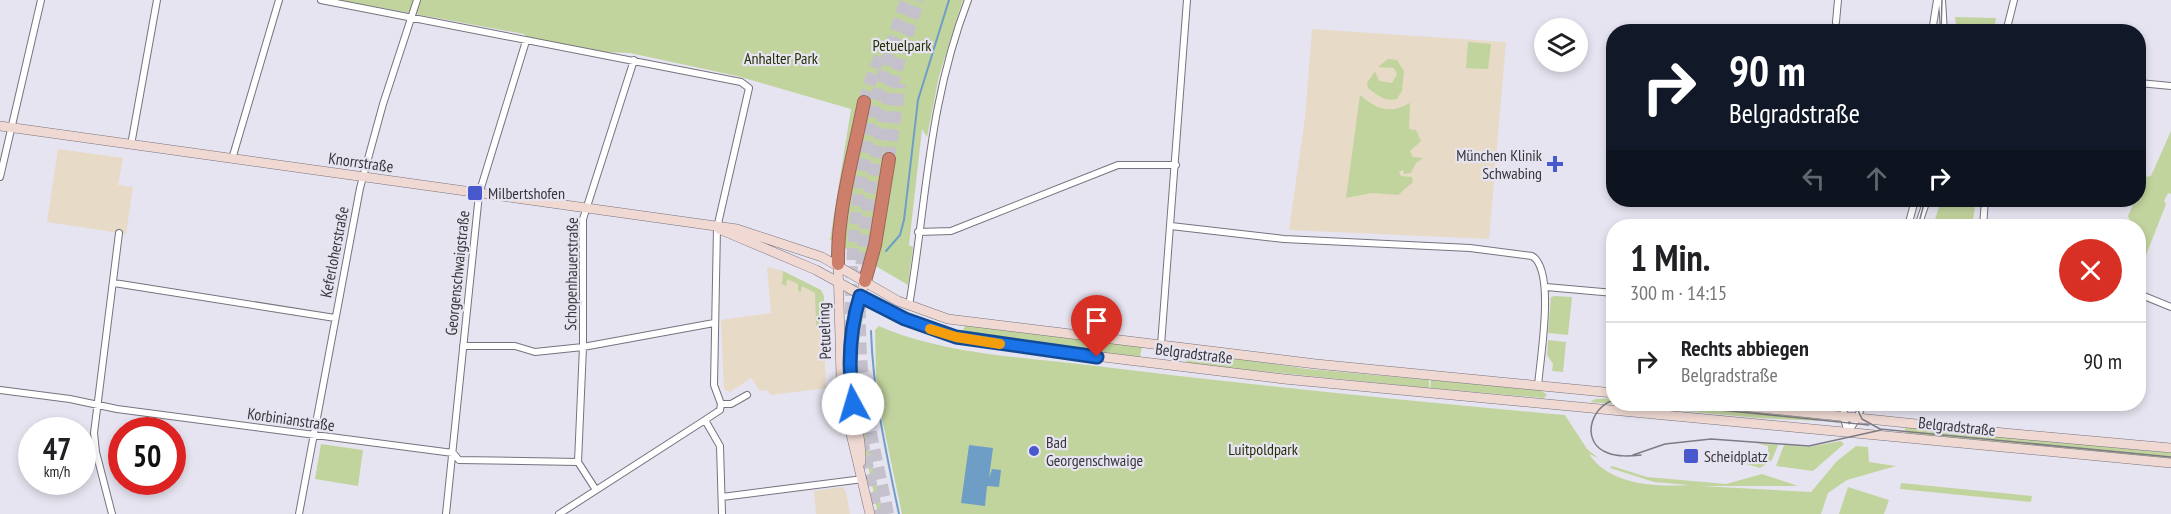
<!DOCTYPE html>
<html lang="de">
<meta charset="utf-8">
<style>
:root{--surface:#fff;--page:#f2f2f2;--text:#202124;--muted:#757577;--line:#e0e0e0}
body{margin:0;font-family:"PT Sans Narrow",sans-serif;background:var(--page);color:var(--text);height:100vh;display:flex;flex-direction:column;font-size:22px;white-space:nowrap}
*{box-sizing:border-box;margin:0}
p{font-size:20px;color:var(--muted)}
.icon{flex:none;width:33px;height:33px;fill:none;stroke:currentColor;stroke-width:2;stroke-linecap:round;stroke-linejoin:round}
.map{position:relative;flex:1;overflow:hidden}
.drawer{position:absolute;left:1606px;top:219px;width:540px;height:192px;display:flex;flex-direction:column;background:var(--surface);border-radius:24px;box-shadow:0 3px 9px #0003}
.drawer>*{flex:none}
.top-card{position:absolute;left:1606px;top:24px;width:540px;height:183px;border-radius:24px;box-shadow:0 3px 9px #0003;background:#111827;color:#fff;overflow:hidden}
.buttons{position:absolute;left:1534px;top:18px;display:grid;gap:12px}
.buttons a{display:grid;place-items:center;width:54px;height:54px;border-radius:50%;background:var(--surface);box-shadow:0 3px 9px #0003;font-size:30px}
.speed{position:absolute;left:18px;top:417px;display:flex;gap:12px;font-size:30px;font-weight:700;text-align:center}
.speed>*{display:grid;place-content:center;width:78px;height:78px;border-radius:50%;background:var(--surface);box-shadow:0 3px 9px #0003;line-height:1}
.speed small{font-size:15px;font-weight:400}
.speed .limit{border:9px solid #d22;background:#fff;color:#111}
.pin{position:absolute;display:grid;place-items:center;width:51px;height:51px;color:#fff;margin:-62px -26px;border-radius:50% 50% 50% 0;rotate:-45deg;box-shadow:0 0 6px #0007}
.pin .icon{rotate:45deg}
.me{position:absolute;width:66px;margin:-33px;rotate:354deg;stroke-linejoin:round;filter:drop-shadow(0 0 4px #0008)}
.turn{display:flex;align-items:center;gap:21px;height:126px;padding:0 24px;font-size:27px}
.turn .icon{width:78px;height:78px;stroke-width:2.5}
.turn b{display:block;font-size:42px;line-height:51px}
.lanes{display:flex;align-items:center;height:57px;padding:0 24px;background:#0003;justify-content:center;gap:30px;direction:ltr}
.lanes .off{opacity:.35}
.round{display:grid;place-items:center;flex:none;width:63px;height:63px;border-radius:32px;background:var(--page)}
.summary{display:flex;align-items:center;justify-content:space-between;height:102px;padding:0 24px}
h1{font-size:36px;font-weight:600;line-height:45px}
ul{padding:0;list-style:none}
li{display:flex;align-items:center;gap:18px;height:78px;padding:0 24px;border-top:2px solid var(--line)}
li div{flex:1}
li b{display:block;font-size:22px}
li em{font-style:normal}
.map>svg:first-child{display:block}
.commercial{fill:#e7dac7}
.green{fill:#c2d49e}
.water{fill:#6e9ec6}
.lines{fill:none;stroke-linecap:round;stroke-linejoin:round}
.stream{stroke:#6e9ec6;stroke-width:2}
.highway-tunnel{stroke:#c4c1cd;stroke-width:12;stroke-dasharray:12 6;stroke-linecap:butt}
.street-casing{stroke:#76737e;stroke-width:8}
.secondary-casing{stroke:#76737e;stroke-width:10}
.highway-casing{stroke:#99655a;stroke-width:14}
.street{stroke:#fff;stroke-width:6}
.secondary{stroke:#f0d9d3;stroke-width:9}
.highway{stroke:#ce7f6b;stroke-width:12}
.tram{stroke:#7d7b83;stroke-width:1.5}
.route-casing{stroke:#114b97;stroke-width:15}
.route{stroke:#1a73e8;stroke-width:10}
.slow{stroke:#f59e0b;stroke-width:10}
.poi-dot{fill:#4859ce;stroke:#e7e4f1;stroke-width:2}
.labels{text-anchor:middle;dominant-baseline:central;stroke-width:4.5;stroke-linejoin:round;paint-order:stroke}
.park-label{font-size:16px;fill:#253005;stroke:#e7e4f1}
.poi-label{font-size:16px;fill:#37363b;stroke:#e7e4f1;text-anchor:start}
.street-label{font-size:16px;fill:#37363b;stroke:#e7e4f1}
</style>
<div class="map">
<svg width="2171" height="514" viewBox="0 0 2171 514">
<rect width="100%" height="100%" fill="#e7e4f1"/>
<path class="commercial" d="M1312,29L1506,42L1489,239L1289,230L1305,118Z
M58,149L123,158L118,185L133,187L126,234L47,222Z
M767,267L784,271L823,298L826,388L771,395L767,390L760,391L751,378L730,392L724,389L721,320L771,313Z
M842,487L846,491L850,514H816L814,491Z"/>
<path class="green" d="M339,0H963L939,76L927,137L922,129L909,245L913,247L908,285L843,247L860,142L838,206L832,241L830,240L851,109L737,76L630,53L606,52L528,39L524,34Z
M1955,17L1996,18L1994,31H1957Z
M1468,42L1491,44L1488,69L1466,68Z
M1388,59L1397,60L1404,71L1402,91L1397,99C1385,102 1377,95 1368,88L1367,83L1375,71L1379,81L1392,83L1397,74L1394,68L1378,67Z
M1360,95C1377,110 1390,114 1410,103L1409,129L1416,130L1421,141L1410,151L1413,157L1423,158L1416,163L1411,173L1404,174L1403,170L1399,172L1401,176L1412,177L1413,182L1398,195L1372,193L1346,198Z
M2171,131V194L2168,193L2164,201L2166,204L2143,263L2139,262V226H2130L2131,223L2128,216L2135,200H2139V192L2145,177L2151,176Z
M1941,200H1976L1972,226H1933Z
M783,271L821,290L824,296L823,326H816L815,293L802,286L801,292L798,291V284L787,279L786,286L782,284Z
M1555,296L1572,297L1568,335L1548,333L1551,297Z
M858,315L863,319C848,384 870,451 883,514H878L856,406L854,364Z
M966,325L1142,347L1140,357L965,334L962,331Z
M879,326C945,355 1025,357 1096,366C1252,385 1409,401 1565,415L1587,449L1598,458L1589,454C1609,485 1656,487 1688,485L1654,482L1610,468L1612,466L1647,477L1726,484L1762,474L1798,486H1701L1811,492L1837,461L1856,446L1868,447L1869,462L1896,466L1847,480L1828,493L1821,514H902L881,414L876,376L875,330Z
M1548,340L1566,342L1563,372L1552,371L1553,364L1547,355Z
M1163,348L1308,369L1429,380V388L1191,364Z
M1431,380L1541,390L1547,395L1544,398L1430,388Z
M1614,398V404H1695L1815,416V420L1823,421L1758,418L1590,402L1595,399Z
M1905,427L2171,453V460L1905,434Z
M1841,441L1844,444L1813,471L1776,466L1784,445L1809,447Z
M1755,443L1778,445L1772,460L1760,468L1746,464L1754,451L1768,453V446Z
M321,444L363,450L358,486L315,479Z
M1901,483L2032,496L2031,502L1900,489Z
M1848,487L1889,500L1884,514H1839Z"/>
<path class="water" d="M969,445L993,448L989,478L992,469L1001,470L999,487L987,486L985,506L961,503Z"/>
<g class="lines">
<path class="stream" d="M886,251L900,235L904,220L918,100L949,0
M871,331C873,393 886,453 899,514"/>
<path class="highway-tunnel" d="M864,102L875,67L886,46
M889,159L900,84
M851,332C848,220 869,105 906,0
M862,439L877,514
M888,514C880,473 869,431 864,389C849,258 876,123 919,0"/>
<defs>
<path id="street" d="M321,0L741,82L749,88L717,228L714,385L721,404
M1942,0L1944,32
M1836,22L1838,0
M1932,32L1937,0
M2006,32L2014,0
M2139,83L2171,86
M131,145L157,0
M232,159L279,0
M0,177L41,0
M1171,226L1284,239L1470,248L1532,256C1556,270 1540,359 1538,386
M1908,226L1915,200
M1918,226L1927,200
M1983,226L1985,200
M918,232L951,231L1118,165H1176
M114,283L335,318
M1546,287L1614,293
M2139,294L2171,307
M909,306C927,199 928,104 968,0
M1161,345L1187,0
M463,346H515L535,352L583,347L714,323
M0,390L70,399L117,409L453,453L459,460L578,462
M721,404H731L747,395
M1845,404L1843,416L1848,432L1858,417L1862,404
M705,420L720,446L722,514
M596,490L578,462L583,347V219L634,60
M722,497L863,479
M112,514L96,452L94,433L119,233
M299,514L360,188L383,104L417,0
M446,514L479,194L526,41
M559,514L705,420L720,410L721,404"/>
<path id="secondary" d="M0,126L737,229L822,257L898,301L948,319L1316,364L1614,393
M719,229L816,270L905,319L956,337L996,344L1284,379L2171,463
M838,264L841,377L846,413L870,514
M1722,404L2004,433L2171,448
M861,462C862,437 853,412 851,387C847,351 854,315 865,281"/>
<path id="highway" d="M838,264C837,210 854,154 864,102
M865,281L875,245L889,159"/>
</defs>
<use href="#street" class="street-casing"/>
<use href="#secondary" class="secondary-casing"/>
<use href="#highway" class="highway-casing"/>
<use href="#street" class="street"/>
<use href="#secondary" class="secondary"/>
<use href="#highway" class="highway"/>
<path class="tram" d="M1941,32L1942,0
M1918,226L1925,200
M1614,400C1590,407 1580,443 1608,453C1618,457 1630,456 1641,455
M1660,404L1869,425
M1855,404L1862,419L1880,429L2171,457
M1633,455L1665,444L1711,439L1809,446L1881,430"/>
</g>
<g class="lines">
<defs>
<path id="route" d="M853,404C848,368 849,331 860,296L905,319L956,337L1097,357"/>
</defs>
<use href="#route" class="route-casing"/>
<use href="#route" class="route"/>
<path class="slow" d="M930,329L956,337L1000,344"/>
</g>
<g class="poi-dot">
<path d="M1552 155h6v6h6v6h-6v6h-6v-6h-6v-6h6z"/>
<rect x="467" y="185" width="16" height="16" rx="3"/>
<circle cx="1034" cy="451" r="6"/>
<rect x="1683" y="448" width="16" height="16" rx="3"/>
</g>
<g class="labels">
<g class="park-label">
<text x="902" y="45">Petuelpark</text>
<text x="781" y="58">Anhalter Park</text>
<text x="1263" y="449">Luitpoldpark</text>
</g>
<g class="poi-label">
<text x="1542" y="155" text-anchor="end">München Klinik<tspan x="1542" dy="18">Schwabing</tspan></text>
<text x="488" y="193">Milbertshofen</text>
<text x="1046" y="442">Bad<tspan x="1046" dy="18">Georgenschwaige</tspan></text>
<text x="1704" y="456">Scheidplatz</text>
</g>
<g class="street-label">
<text transform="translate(361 162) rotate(8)">Knorrstraße</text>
<text transform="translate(334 252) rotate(-79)">Keferloherstraße</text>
<text transform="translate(457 273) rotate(-84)">Georgenschwaigstraße</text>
<text transform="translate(571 274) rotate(-89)">Schopenhauerstraße</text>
<text transform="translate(824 331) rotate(-92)">Petuelring</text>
<text transform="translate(1194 353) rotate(7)">Belgradstraße</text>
<text transform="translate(291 419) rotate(8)">Korbinianstraße</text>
<text transform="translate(1957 426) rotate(6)">Belgradstraße</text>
</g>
</g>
</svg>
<div class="buttons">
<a><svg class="icon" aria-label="layers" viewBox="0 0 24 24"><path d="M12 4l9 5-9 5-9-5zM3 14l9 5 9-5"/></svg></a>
</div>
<div class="speed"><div>47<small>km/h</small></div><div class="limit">50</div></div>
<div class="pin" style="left:1097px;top:357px;background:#d93025"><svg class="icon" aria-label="arrive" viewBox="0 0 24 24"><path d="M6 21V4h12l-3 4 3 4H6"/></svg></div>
<svg class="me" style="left:853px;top:404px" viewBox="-20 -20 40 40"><circle r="19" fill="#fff"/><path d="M0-13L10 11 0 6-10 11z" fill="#1a73e8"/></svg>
<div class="top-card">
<div class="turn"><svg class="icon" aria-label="right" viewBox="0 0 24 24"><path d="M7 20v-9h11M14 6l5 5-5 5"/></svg><div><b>90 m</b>Belgradstraße</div></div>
<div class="lanes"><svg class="icon off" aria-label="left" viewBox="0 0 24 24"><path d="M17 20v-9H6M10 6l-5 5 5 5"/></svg><svg class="icon off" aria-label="ahead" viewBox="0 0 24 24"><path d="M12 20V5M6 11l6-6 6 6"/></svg><svg class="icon" aria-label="right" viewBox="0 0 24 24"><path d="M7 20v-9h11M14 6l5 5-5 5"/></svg></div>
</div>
<section class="drawer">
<div class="summary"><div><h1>1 Min.</h1><p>300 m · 14:15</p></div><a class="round" style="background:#d93025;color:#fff"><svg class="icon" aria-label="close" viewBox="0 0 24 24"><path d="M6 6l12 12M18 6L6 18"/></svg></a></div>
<ul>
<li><svg class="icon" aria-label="right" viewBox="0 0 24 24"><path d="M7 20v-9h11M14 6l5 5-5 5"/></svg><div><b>Rechts abbiegen</b><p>Belgradstraße</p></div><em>90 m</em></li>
</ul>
</section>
</div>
